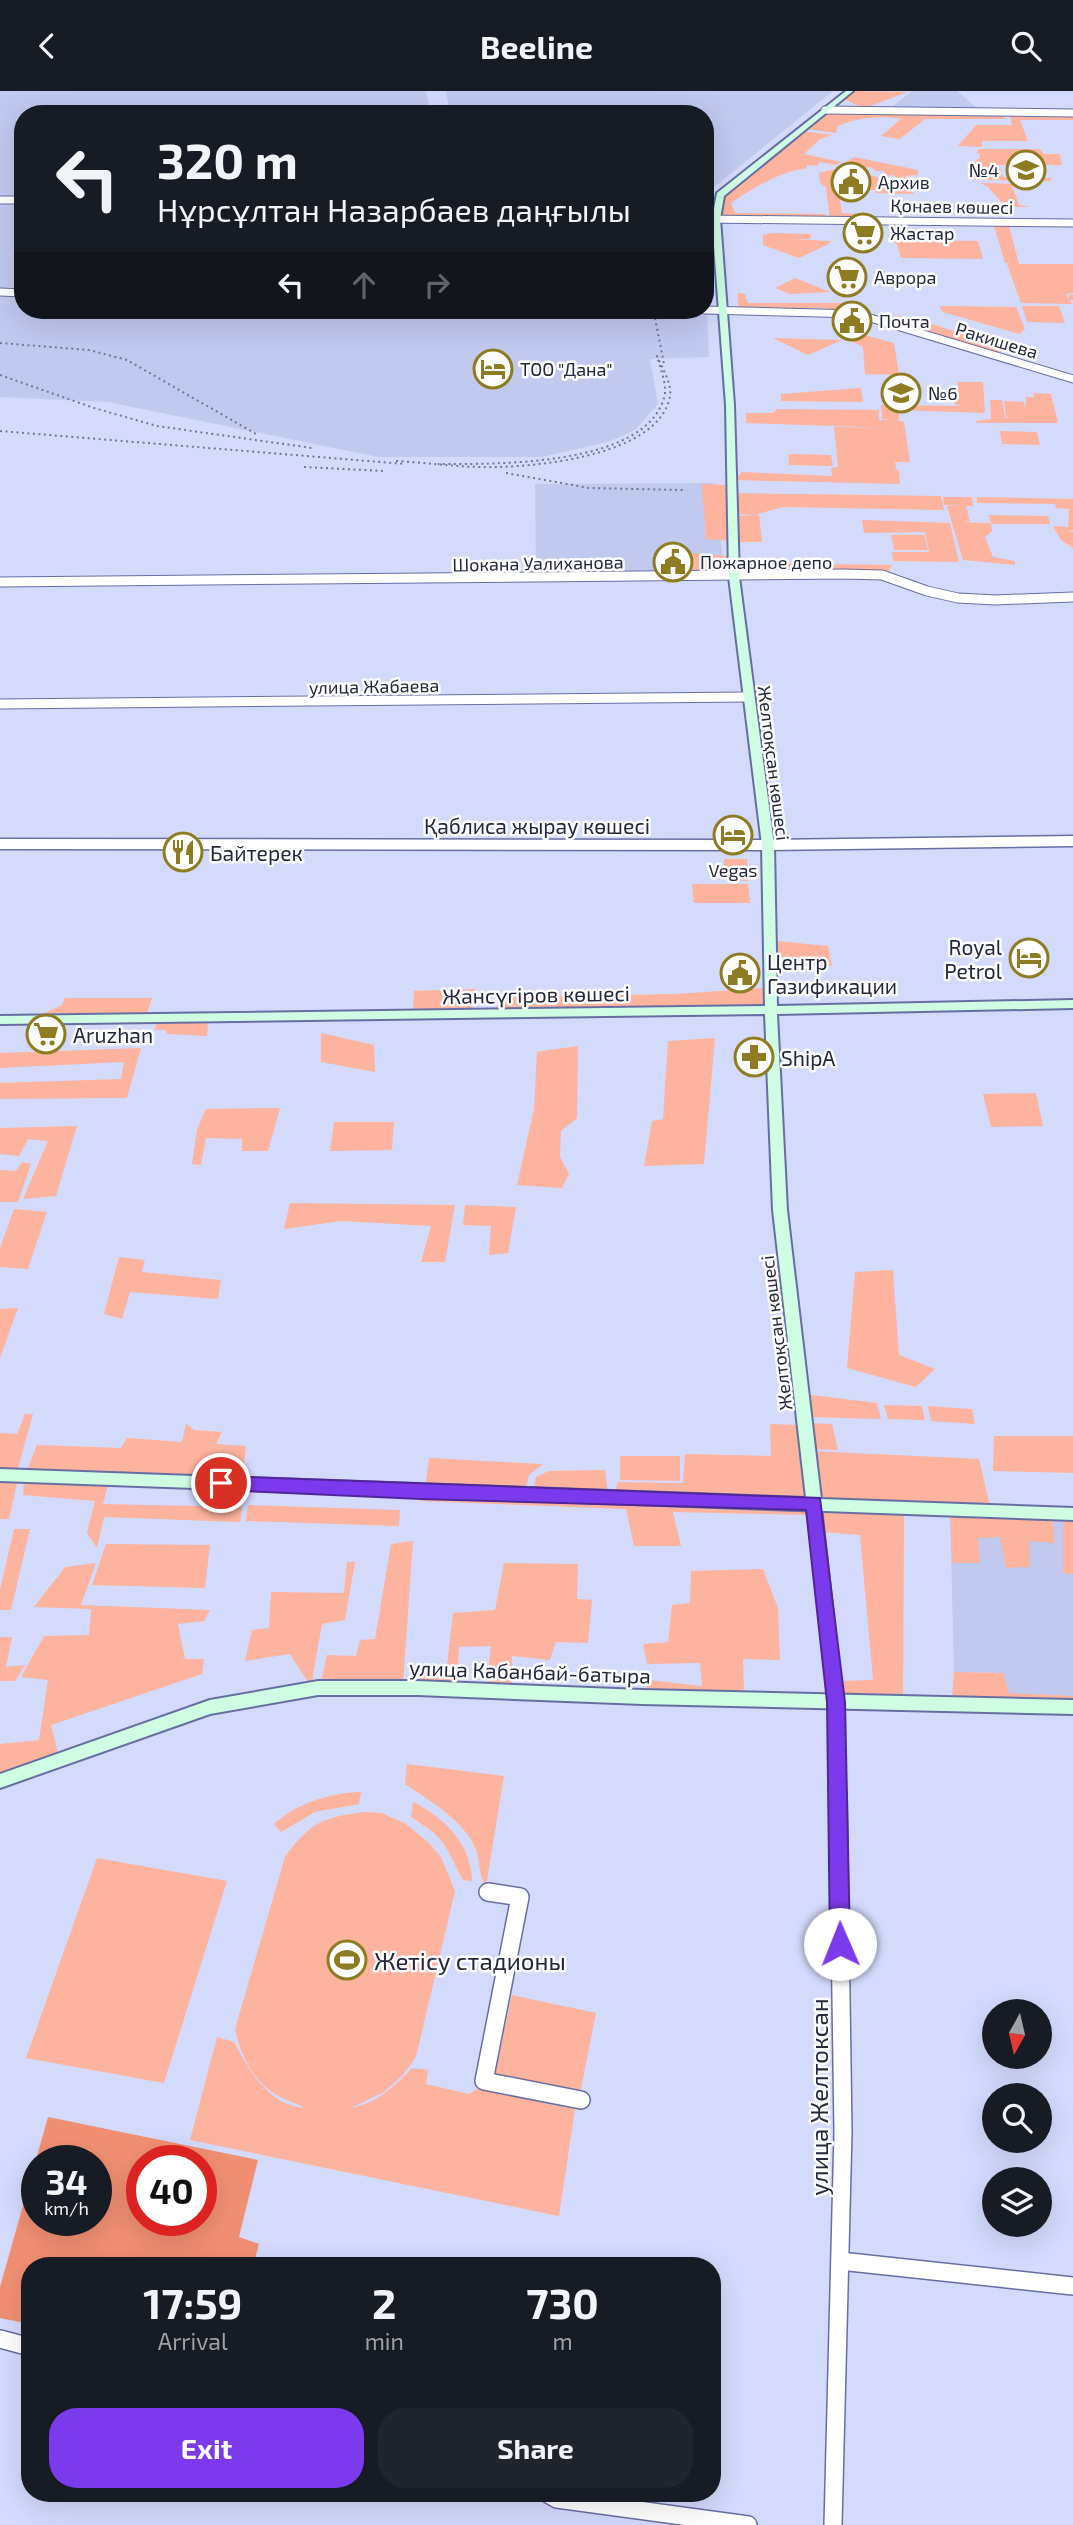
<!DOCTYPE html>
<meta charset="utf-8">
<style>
:root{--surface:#171b24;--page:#20242c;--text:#f1f3f6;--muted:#9ea1a6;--accent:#7c3aed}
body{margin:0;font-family:"Exo 2",sans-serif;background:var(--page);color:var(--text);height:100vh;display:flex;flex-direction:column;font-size:26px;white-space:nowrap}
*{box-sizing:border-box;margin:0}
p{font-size:23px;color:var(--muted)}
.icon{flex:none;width:38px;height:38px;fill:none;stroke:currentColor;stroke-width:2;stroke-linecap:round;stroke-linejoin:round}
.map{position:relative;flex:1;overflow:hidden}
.panel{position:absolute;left:21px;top:2166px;width:700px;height:245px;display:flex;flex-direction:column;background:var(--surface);border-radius:28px;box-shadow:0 7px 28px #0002}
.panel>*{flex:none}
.guide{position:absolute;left:14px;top:14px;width:700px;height:214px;border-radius:28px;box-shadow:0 7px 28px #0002;background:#171b24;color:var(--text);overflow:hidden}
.needle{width:46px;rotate:188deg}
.buttons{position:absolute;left:982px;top:1908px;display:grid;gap:14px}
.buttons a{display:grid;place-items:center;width:70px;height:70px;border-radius:50%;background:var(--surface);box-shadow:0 7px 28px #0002;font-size:35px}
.speed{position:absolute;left:21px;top:2054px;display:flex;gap:14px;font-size:35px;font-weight:700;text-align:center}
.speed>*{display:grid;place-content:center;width:91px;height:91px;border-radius:50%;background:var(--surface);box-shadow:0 7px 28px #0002;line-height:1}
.speed small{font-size:18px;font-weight:400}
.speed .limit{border:10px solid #d22;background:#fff;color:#111}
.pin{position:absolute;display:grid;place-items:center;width:60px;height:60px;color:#fff;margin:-30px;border:4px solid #fff;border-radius:50%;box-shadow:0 2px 7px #0007}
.me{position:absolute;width:77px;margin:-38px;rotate:359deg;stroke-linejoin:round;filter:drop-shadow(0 0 5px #0008)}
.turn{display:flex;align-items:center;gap:24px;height:147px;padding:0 28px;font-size:32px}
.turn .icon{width:91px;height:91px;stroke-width:2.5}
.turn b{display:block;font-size:49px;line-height:60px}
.lanes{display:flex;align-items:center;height:66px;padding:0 28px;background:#0003;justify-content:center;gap:35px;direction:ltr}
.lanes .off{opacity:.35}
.eta{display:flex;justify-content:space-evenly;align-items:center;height:119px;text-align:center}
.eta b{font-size:42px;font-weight:700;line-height:49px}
.cta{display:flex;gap:14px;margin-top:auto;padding:14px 28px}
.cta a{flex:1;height:80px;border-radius:28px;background:var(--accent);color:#fff;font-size:28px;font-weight:700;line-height:80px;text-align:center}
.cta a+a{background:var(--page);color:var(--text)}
header{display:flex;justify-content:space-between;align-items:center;height:91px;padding:0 28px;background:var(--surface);font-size:32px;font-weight:700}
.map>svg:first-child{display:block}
.built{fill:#c2c9ef}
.green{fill:#fdb39d}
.forest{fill:#f18f73;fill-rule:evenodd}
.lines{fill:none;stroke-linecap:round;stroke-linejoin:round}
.tertiary-far4-casing{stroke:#676fa2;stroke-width:9}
.tertiary-far3-casing{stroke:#676fa2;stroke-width:11}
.tertiary-far2-casing{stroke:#676fa2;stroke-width:13}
.tertiary-far1-casing{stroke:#676fa2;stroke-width:17}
.tertiary-casing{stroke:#676fa2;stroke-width:20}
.secondary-casing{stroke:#676fa2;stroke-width:4}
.tertiary-far4{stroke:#fff;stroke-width:7}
.tertiary-far3{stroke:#fff;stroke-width:9}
.tertiary-far2{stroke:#fff;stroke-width:10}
.tertiary-far1{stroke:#fff;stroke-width:13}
.tertiary{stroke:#fff;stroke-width:17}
.secondary{fill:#cefde4;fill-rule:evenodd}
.rail{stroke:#737792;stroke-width:2;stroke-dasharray:2 3.5;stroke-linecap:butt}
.route{fill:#7c3aed;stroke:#51269a;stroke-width:2}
.labels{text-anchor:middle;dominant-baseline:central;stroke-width:5;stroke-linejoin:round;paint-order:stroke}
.far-poi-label{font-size:18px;fill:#25283d;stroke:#fdfdfd;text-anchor:start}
.far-street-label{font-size:18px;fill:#25283d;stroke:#fdfdfd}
.street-label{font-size:21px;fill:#25283d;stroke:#fdfdfd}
.poi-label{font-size:21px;fill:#25283d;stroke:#fdfdfd;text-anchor:start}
.near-poi-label{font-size:24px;fill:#25283d;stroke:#fdfdfd;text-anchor:start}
.near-street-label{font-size:24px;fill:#25283d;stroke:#fdfdfd}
</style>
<header><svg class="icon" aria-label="back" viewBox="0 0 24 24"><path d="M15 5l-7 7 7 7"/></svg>Beeline<svg class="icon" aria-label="search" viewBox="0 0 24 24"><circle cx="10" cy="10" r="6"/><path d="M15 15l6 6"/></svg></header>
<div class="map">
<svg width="1073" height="2434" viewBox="0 0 1073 2434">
<rect width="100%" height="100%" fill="#d4dafc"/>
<path class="built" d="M0,0H426L431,23H23V219H582V222L707,223L709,266L650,268L658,313L635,339L608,351L542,366H378L108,311L0,306Z
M446,0H833L708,101L706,124L705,23L450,21Z
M912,0H957L978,18L892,16Z
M713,392L725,482H536L535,393Z
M950,1420L1063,1425V1482L1073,1483V1605L1008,1602L1003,1582L954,1581Z"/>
<path class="green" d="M855,0L907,1L865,17L843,8Z
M828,20L1002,21L1005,28H925L900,48L881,45L901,28C883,24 855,27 838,35L836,42L806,38Z
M1009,22H1073V29H1020L1028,50H982V56L958,55L976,34H1012Z
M801,40L832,44L820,48L804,63L841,71L836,74L820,71L817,75L807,74L806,78C784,78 750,99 731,112L735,122L825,123L826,128L719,126L720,108Z
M979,58H1040L1044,63H1060L1062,74H999L1003,86L1051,87V90L974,89L970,77L980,66L979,62H976Z
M854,66L918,79V84L903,85L918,88L897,89L894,84L886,85L884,80H876L871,76L860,77L865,84C879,83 890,96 908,96L914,103L875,102L876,99L838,97L842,122L858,123L859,129L830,128L826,96L820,92L819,82L836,78Z
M980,92L1023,93L1012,95L1019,114L1030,116H1006L987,95Z
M994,135H1009L1019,173H1073V202L1066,203L1069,209V203L1073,204V209H1069L1073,213L1021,212L1007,173H1012L1005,172Z
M772,142L811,143L810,148H792L830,150L829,153L799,167L763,154V144Z
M889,149L978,150L983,168L901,167L897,153Z
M795,187L830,201L790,203L775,197Z
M738,202L745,203L748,212H848L847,221L823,217H738Z
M939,215L1016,216L1025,238L1020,243L943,221Z
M1022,215H1059L1065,232L1027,231Z
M901,225C914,234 924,230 938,235C954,240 970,246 987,247L993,254L1007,255L997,262L875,227Z
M845,239L894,252L899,284L865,283L863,256L845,247Z
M773,247L842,249L808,264Z
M957,291H983L985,322L899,319V329H896L904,331L910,371H895L896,378H891L899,379L900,393L734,389L742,381L832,385L831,377L838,376L834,336L888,337L746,332V322H773L777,318L879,319V329H891L882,328L881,314L961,315L955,313L953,297H959Z
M861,297L863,311L781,310V303Z
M1033,302L1051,303L1058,332H977L975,330L991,328L990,309H1002L1005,327H1010L1006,326L1004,310L1024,311L1025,319L1026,306H1034Z
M1000,340L1037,341L1040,354L1002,353Z
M788,363L831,364L833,375L789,374Z
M702,393L729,394L732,450L706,448Z
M734,402L941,405L944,419L783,416L754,424L735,423Z
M943,406H972L973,415H966L970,430L963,431L991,432L992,440L985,446L993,466L1015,470V474L963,469L947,415H963L944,414Z
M977,406L1073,408V439L1068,440L1073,441V457L1061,449L1053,435L1068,436L1069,418L1056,417L1055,413L977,412Z
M759,424L762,451H737L736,425Z
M988,424L1048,425L1050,433H992Z
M862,429L950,432L959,471L893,470L892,461H929L925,441L864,442Z
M891,444H924L928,459H894Z
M691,462L730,465L731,484H694Z
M736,472L892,474L887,484L736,485Z
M724,768H747L748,790L725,789Z
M692,793H748L750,812H694Z
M777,850L828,855L832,875L778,871Z
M765,897L766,915L489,920L515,906L676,903Z
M475,898L472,918L413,919L414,900Z
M65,907H152L147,922H45L62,914Z
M208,930L207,945L167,943L166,939H155L156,931Z
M321,942L374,954L375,981L321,971Z
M715,947L704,1073L644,1075L652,1030L663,1028L668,950Z
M578,955L577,1027L561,1040L560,1066L569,1083L562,1097L517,1094L534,1018L537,961Z
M141,957L127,1007L0,1008V992L121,988L124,971L0,977V962Z
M1036,1002L1043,1035L991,1036L983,1003Z
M280,1017L268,1060H242V1048L206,1047L201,1074L192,1073L197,1038L206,1018Z
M334,1031H394L392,1059L330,1060Z
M77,1035L56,1105L23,1108L48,1050L28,1048L19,1065L0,1063V1037Z
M22,1071L31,1073L18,1111H0V1079L16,1080Z
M290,1112L455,1114L445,1171H421L431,1135L341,1130L284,1138Z
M465,1114L516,1116L508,1162L489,1164L491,1135L463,1134Z
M14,1118L47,1121L28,1178L0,1176V1157Z
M119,1166L145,1169L142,1181L221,1189L218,1208L130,1201L122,1228L104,1223Z
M893,1179L899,1264L935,1278L916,1296L847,1277L855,1181Z
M18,1217L0,1267V1218Z
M804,1303L877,1312L881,1328L807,1326Z
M884,1314L922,1315L925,1329L888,1328Z
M928,1315L972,1318L975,1333L931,1330Z
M25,1323H33L17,1381L0,1380V1342L17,1343Z
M186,1332L194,1339L222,1341L216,1353L246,1355L242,1389L26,1382L37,1354L121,1357L127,1347L182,1351Z
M808,1332L832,1333L838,1359L813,1358Z
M770,1333L799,1334L806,1407L615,1402L618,1391L683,1392L685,1363L771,1365Z
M994,1345H1073V1382L993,1380Z
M812,1360L979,1368L990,1415L816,1407Z
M620,1365H680V1390L620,1389Z
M429,1367L543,1373L529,1384L525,1400L425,1397Z
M605,1379L608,1402L533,1401L536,1386L549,1380Z
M0,1388H18L9,1428H0Z
M24,1388L109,1390L103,1413L242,1416L240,1431L104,1426L97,1457L87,1442L95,1410L23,1404Z
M421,1401L809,1414L810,1424L673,1421L681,1455H634L626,1418L420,1410Z
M248,1414L400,1419L399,1435L246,1430Z
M818,1415L904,1420L903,1607H840L837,1590L873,1589L860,1444L822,1441Z
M950,1420L1052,1425L1055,1452L1029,1450L1030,1476L1006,1477L1000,1446L978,1447L980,1472H952Z
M1063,1425H1073V1483L1063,1482Z
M14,1438H30L11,1519H0V1499Z
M413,1450L403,1593L320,1595L327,1564L356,1565L360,1549L375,1548L391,1453Z
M106,1453L210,1454L205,1497L92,1494Z
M347,1471H355L345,1529L322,1533L311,1596L290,1563L245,1570L252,1539L269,1537L271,1501L344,1502Z
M96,1472L81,1514L210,1519L204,1530L178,1533L185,1568H204L202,1583L51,1634L58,1662L0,1685V1653L39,1649L48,1589L21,1586L44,1545L89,1544L91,1518L34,1516L65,1476Z
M504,1472L578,1473L577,1508L592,1509L588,1552L556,1551L550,1569L512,1565V1594L487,1592L491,1555L459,1556L457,1593L419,1591V1576L447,1575L453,1522L495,1519Z
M763,1478L778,1517L780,1569L743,1568L744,1604L646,1601L648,1589L702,1595L700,1572L647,1573L643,1553L668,1551L672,1514L690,1512L691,1480Z
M0,1546H12L6,1576L25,1574L15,1590H0Z
M954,1581L1003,1582L1009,1602L1073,1605V1611L952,1608Z
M407,1673L504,1685L486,1795C477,1782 481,1767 474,1754C461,1728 429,1709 405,1693Z
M361,1701L359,1713L315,1721L281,1741L274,1733C297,1712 330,1702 361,1701Z
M413,1711C445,1727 471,1753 472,1790L463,1789C445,1755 447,1748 411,1726Z
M365,1721L382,1722L406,1733L429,1752L441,1766L455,1800L416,1966L403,1984L384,2001L351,2017C377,2012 395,1995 412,1977L428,1979L426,1993L469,2003L480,1996L564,2009L569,2016L575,2018L559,2125L190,2049L217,1946L234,1951C250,1980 268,2014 305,2017C296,2012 284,2009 275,2003C253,1989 240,1963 235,1938L285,1766C310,1731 324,1726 365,1721Z
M97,1767L227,1790L164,1992L26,1967Z
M512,1904L596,1922L580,2003L494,1985Z"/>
<path class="forest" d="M48,2026L258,2069L239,2146L259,2153L253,2175H30V2233L0,2227V2196ZM37,2070H96V2130H37ZM142,2070H201V2130H142Z"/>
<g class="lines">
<defs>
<path id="tertiary-far4" d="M825,19L1073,22
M0,109H23
M705,128L1073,132
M0,201L23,202
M705,219L857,223L1073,288"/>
<path id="tertiary-far3" d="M0,491L843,483L882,484L927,500L958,507L995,509L1073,506
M0,613L748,606"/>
<path id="tertiary-far2" d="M0,753L768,754L1073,750"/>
<path id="tertiary-far1" d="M814,1412L836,1611L838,1705"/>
<path id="tertiary" d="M488,1801L520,1806L484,1990L581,2009
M840,2170L1073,2195
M0,2248L30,2256
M548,2403L557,2408L748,2434
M833,2434L843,2041L838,1703"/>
<path id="secondary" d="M846,0H853L724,105L720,128L734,314L739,486L774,754L777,915L1073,909V917L777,923L787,1119L821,1408L1073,1417V1429L0,1390V1378L806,1407L773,1119L765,923L0,933V925L765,915L762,754L729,486L726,314L712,128L717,102Z
M318,1590H417L642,1599L1073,1609V1623L642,1613L417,1604H318L210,1623L0,1697V1683L210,1609Z"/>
</defs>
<use href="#tertiary-far4" class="tertiary-far4-casing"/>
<use href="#tertiary-far3" class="tertiary-far3-casing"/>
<use href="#tertiary-far2" class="tertiary-far2-casing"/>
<use href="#tertiary-far1" class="tertiary-far1-casing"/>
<use href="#tertiary" class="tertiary-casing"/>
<use href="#secondary" class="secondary-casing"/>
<use href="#tertiary-far4" class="tertiary-far4"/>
<use href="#tertiary-far3" class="tertiary-far3"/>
<use href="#tertiary-far2" class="tertiary-far2"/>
<use href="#tertiary-far1" class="tertiary-far1"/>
<use href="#tertiary" class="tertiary"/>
<use href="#secondary" class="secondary"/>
<path class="rail" d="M655,227L664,273
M0,252L89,259L127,269L256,343
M0,284L94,317L157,335L312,357
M0,340L405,373
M396,370C430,372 464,377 497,376C544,375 660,363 670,305C672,292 662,277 657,265C660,277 668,295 664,307C644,376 495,373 438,373
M304,376L384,380
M506,382L589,397L683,399"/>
</g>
<path class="route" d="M221,1385L820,1407L845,1611L850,1853L847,1859L840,1862L833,1859L830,1853L827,1611L806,1419L421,1408L221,1399L215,1397L213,1392L215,1387Z"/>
<defs>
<symbol id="school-ring" viewBox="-11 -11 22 22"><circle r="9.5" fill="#fdfdfd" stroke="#8e7c22" stroke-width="1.5"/><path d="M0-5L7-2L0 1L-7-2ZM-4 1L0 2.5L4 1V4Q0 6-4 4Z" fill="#8e7c22"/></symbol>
<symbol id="civic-ring" viewBox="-11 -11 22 22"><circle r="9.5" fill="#fdfdfd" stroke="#8e7c22" stroke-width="1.5"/><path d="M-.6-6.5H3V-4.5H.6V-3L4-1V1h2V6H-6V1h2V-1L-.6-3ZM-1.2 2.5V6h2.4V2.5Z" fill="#8e7c22"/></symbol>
<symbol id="supermarket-ring" viewBox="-11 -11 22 22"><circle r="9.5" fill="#fdfdfd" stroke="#8e7c22" stroke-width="1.5"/><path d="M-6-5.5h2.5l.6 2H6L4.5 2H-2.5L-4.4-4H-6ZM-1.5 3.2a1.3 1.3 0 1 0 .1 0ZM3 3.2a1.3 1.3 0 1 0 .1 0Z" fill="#8e7c22"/></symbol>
<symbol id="hotel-ring" viewBox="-11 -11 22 22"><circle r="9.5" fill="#fdfdfd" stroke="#8e7c22" stroke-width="1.5"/><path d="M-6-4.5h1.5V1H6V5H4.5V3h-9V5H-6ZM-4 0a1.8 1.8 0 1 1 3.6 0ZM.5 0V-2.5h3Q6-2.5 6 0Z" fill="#8e7c22"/></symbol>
<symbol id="restaurant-ring" viewBox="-11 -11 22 22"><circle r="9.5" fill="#fdfdfd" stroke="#8e7c22" stroke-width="1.5"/><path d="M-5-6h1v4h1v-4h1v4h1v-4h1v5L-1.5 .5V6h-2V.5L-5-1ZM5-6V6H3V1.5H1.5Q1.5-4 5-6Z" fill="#8e7c22"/></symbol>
<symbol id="pharmacy-ring" viewBox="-11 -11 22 22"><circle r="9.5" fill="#fdfdfd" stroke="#8e7c22" stroke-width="1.5"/><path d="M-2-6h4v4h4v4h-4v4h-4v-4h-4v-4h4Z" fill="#8e7c22"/></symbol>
<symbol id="stadium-ring" viewBox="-11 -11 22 22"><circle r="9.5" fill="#fdfdfd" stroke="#8e7c22" stroke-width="1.5"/><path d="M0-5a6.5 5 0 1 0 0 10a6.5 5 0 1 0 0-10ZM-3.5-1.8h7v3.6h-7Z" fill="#8e7c22"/></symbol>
</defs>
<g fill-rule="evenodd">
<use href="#school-ring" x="1004" y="57" width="44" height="44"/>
<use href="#civic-ring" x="829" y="69" width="44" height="44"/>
<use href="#supermarket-ring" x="841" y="120" width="44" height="44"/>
<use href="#supermarket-ring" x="825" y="164" width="44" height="44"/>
<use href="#civic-ring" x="830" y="208" width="44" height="44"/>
<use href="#hotel-ring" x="471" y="256" width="44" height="44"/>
<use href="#school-ring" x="879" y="280" width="44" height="44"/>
<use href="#civic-ring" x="651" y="449" width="44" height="44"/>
<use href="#hotel-ring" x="711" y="722" width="44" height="44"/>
<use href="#restaurant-ring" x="161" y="739" width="44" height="44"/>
<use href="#hotel-ring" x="1007" y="845" width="44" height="44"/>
<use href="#civic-ring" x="718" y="860" width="44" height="44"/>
<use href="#supermarket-ring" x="24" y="921" width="44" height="44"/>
<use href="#pharmacy-ring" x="732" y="944" width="44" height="44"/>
<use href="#stadium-ring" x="325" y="1847" width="44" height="44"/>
</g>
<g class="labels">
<g class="far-poi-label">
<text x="999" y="79" text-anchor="end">№4</text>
<text x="878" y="91">Архив</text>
<text x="890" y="142">Жастар</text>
<text x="874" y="186">Аврора</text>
<text x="879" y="230">Почта</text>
<text x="520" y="278">ТОО "Дана"</text>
<text x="928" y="302">№6</text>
<text x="700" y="471">Пожарное депо</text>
<text x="733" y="779" text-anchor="middle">Vegas</text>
</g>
<g class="far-street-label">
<text transform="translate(952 115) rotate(1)">Қонаев көшесі</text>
<text transform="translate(997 249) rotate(17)">Ракишева</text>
<text transform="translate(538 472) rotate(-1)">Шокана Уалиханова</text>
<text transform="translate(374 595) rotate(-1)">улица Жабаева</text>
<text transform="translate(774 672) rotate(83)">Желтоқсан көшесі</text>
<text transform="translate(776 1242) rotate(-97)">Желтоқсан көшесі</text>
</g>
<g class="street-label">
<text x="537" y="734">Қаблиса жырау көшесі</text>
<text transform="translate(536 903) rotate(-1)">Жансүгіров көшесі</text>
<text transform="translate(530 1580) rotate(2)">улица Кабанбай-батыра</text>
</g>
<g class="poi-label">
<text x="210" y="761">Байтерек</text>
<text x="1002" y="855" text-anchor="end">Royal<tspan x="1002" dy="24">Petrol</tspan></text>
<text x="767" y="870">Центр<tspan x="767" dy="24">Газификации</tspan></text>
<text x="73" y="943">Aruzhan</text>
<text x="781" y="966">ShipA</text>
</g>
<g class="near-poi-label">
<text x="374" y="1869">Жетісу стадионы</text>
</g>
<g class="near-street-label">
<text transform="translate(818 2006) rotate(-90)">улица Желтоксан</text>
</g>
</g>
</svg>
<div class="buttons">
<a><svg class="needle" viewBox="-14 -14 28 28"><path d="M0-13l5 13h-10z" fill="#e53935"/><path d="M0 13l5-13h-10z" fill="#9ea1a6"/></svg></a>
<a><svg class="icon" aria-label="search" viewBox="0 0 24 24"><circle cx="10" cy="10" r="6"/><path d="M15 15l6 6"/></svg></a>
<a><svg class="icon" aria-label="layers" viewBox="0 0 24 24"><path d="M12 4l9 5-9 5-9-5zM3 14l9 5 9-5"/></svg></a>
</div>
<div class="speed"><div>34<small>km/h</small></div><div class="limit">40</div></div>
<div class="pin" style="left:221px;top:1392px;background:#d93025"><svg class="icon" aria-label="arrive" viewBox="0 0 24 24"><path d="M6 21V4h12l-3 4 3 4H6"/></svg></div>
<svg class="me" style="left:840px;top:1853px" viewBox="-20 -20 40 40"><circle r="19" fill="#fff"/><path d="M0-13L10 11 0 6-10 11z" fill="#7c3aed"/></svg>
<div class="guide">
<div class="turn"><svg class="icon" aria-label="left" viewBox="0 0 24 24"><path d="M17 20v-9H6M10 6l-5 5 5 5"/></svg><div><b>320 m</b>Нұрсұлтан Назарбаев даңғылы</div></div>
<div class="lanes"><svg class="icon" aria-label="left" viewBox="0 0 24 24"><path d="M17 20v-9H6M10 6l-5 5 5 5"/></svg><svg class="icon off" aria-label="ahead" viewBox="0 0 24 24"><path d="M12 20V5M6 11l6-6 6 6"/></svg><svg class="icon off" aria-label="right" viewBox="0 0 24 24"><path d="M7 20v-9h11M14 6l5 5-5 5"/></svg></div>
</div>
<section class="panel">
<div class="eta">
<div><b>17:59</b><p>Arrival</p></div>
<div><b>2</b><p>min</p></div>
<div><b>730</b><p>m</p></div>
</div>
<div class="cta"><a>Exit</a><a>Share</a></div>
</section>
</div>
